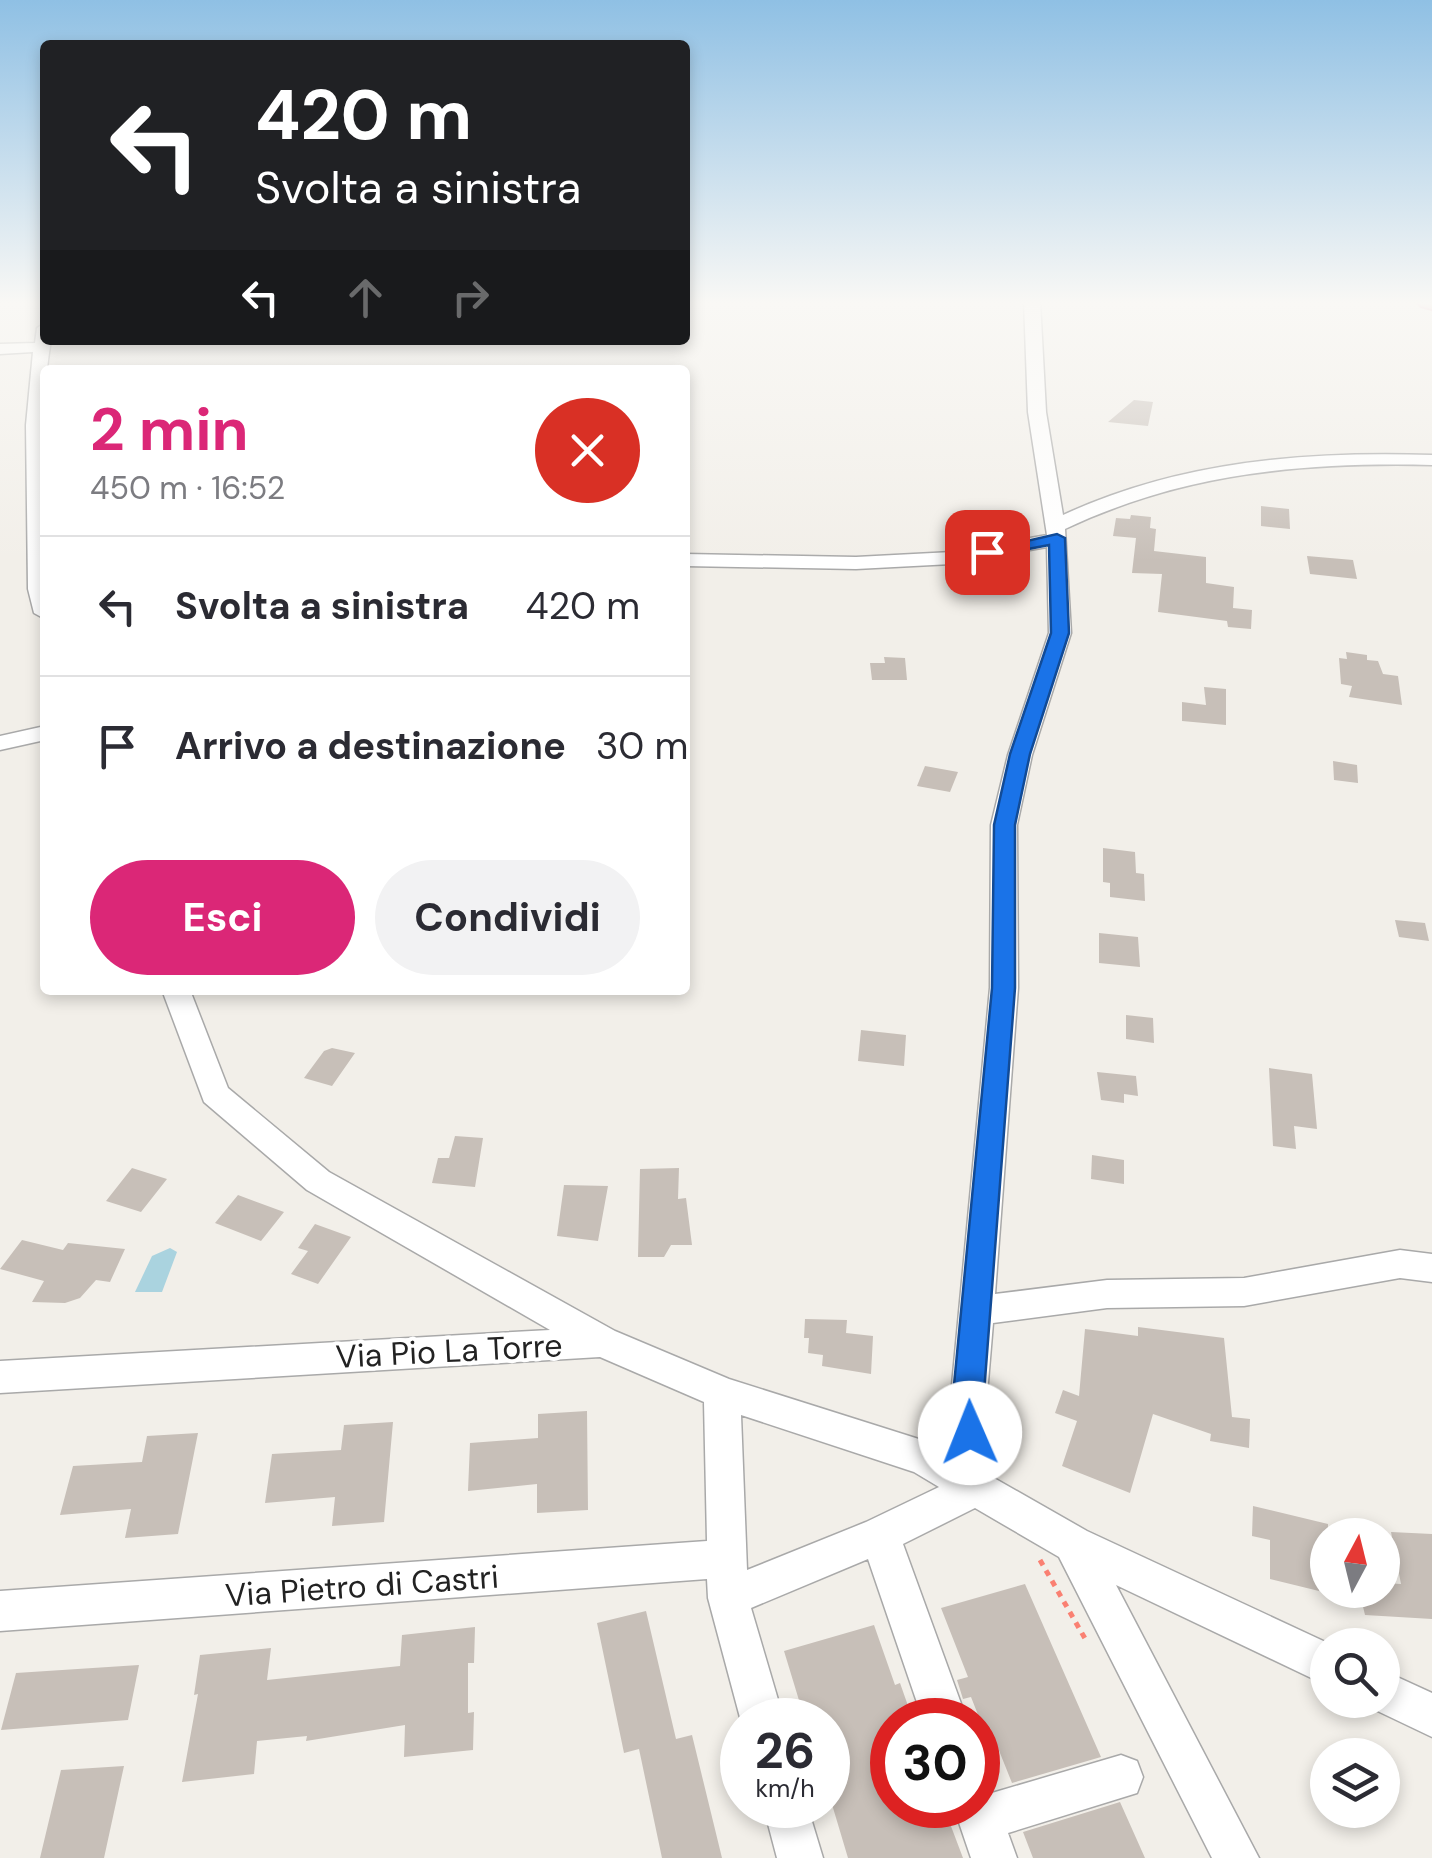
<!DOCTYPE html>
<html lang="it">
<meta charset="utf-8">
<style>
:root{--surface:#fff;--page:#f2f2f3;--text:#2b2b33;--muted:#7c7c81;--line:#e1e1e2;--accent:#db2777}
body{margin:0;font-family:"DM Sans",sans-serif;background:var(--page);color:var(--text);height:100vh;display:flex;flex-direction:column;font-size:38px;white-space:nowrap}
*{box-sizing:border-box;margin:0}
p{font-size:32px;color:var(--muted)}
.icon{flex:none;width:55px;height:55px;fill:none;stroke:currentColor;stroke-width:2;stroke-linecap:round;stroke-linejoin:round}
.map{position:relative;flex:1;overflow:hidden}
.drawer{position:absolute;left:40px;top:365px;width:650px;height:630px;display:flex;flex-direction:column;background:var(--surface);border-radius:10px;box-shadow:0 5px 15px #0003}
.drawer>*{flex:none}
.top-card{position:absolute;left:40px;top:40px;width:650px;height:305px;border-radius:10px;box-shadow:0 5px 15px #0003;background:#202124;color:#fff;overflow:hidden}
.needle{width:65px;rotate:7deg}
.controls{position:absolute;left:1310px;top:1518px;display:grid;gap:20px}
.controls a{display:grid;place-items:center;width:90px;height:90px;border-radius:50%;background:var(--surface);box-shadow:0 5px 15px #0003;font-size:50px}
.speed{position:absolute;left:720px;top:1698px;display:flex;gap:20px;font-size:50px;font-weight:700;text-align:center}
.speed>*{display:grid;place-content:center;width:130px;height:130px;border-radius:50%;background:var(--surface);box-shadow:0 5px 15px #0003;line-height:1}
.speed small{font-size:25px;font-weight:400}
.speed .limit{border:15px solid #d22;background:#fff;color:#111}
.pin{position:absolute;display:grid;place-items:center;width:85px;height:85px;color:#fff;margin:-42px;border-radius:20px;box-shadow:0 5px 15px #0006}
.me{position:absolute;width:110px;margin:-55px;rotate:359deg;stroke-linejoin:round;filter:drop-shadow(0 0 8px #0008)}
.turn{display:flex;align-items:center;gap:35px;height:210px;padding:0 50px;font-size:45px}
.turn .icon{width:130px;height:130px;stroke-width:2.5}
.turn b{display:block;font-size:70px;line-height:85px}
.lanes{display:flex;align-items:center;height:95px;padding:0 50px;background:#0003;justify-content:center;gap:50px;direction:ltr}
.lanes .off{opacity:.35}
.round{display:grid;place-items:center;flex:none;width:105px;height:105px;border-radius:52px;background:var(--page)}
.headline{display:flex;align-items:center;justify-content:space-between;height:170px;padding:0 50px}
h1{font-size:60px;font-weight:700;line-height:75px;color:var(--accent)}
.button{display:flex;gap:20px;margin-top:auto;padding:20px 50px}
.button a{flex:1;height:115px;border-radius:60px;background:var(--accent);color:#fff;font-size:40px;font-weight:700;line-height:115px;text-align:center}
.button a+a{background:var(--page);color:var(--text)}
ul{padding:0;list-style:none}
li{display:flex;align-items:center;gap:30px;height:140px;padding:0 50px;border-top:2px solid var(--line)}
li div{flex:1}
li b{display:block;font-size:38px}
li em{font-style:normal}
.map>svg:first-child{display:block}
.water{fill:#aad3df}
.building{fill:#c7bfb8}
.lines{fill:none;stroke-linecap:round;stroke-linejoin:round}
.minor-casing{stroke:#a9a9a9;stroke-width:3}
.highway-casing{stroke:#dc2a67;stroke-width:4}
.path{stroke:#fa8072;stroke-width:5;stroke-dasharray:6 6;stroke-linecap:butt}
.minor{fill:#fff;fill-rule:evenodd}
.highway{fill:#e892a2;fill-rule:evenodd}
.route{fill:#1a73e8;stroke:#114b97;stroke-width:2.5}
.labels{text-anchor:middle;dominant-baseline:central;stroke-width:8;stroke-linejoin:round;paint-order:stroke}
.near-street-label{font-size:32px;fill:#222;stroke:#fff}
</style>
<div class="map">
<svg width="1432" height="1858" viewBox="0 0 1432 1858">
<rect width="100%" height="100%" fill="#f2efe9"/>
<path class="water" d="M170,1248L177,1252L162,1292H135L152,1256Z"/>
<path class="building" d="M1134,400L1153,402L1148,426L1108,422Z
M1261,506L1289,509L1290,529L1261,526Z
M1131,515L1151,517L1150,528L1156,529L1154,551L1206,557V583L1234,587L1233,608L1252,610L1251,629L1228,627L1227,621L1158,612L1162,574L1132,573L1136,538L1113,536L1116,518L1130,519Z
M1307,556L1353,560L1357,579L1310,574Z
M1346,652L1367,655V660L1378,661L1383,674L1398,676L1402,705L1349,697L1352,686L1341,684L1339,658L1347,659Z
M884,657L905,658L907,680H872L870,663H885Z
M1204,687L1226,689V725L1182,721V702L1206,705Z
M1333,761L1357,765L1358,783L1334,780Z
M925,766L958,772L950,792L917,786Z
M1103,848L1135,852L1136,873L1144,874L1145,901L1110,897V883L1103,882Z
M1395,920L1425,923L1429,941L1399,937Z
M1099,933L1138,937L1140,967L1099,963Z
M1126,1015L1153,1018L1154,1043L1126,1039Z
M861,1030L906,1035L904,1066L858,1061Z
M332,1048L355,1053L332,1086L304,1078L324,1051Z
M1269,1068L1312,1074L1317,1129L1294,1126L1296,1149L1273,1146Z
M1097,1072L1136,1076L1138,1096L1124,1094V1103L1101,1100Z
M455,1136L483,1138L475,1187L432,1183L438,1158H449Z
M1092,1155L1124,1160V1184L1091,1179Z
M132,1168L167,1179L141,1212L106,1201Z
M679,1168L678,1199L686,1198L692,1245H671L664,1257H638L640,1169Z
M564,1185L608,1186L598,1241L557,1236Z
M238,1195L284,1212L261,1241L215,1223Z
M315,1224L351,1237L318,1284L291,1274L308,1251L298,1248Z
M22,1240L63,1250L68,1243L125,1249L110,1282L96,1280L80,1298L65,1303L32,1302L44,1281L0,1269Z
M805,1319L847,1320L846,1333L873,1336L871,1374L822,1366L823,1355L808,1353L809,1338H804Z
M1138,1327L1224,1338L1232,1417L1250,1419L1249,1448L1210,1441L1211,1434L1153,1414L1130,1493L1062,1466L1077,1421L1055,1413L1063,1390L1079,1396L1085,1329L1138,1336Z
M587,1411L588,1510L537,1513V1484L468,1491L470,1443L538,1438V1414Z
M393,1422L384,1522L332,1526L335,1497L265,1503L272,1454L341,1450L344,1425Z
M198,1433L178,1534L125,1538L131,1509L60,1515L73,1466L142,1462L147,1436Z
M1253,1506L1328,1524V1547H1319V1591L1270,1579V1540L1252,1536Z
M1391,1532L1432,1534V1619L1365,1615L1359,1590H1382V1583L1401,1584Z
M1025,1584L1101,1757L1012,1783L990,1728L984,1730L971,1697L963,1699L957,1680L968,1677L941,1608Z
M646,1611L676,1739L692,1735L722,1858H662L639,1749L624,1753L597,1623Z
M874,1625L895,1685L900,1683L913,1720H892V1805H943L963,1858H848L828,1791V1720H805L784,1651Z
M475,1627L474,1663H468V1713L474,1712L473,1750L404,1757L405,1725L306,1741L307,1736L257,1741L254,1774L182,1782L198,1694L194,1695L200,1655L271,1648L267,1680L400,1666L402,1635Z
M139,1665L128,1720L1,1730L16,1673Z
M124,1766L104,1858H40L61,1770Z
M1120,1802L1145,1858H1033L1023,1832Z"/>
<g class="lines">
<defs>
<path id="minor" d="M1024,301H1040L1046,412L1063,515C1180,461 1305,451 1432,455V465C1303,462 1183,473 1065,529L1071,633L1032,755L1017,825L1018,988L995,1294L1107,1280L1244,1278L1400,1250L1432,1254V1282L1400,1278L1244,1306L1107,1308L993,1323L986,1406L994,1478L1087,1531L1332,1645H1328V1686L1116,1585L1259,1858H1212L1059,1557L975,1508L903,1544L967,1720H923L868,1559L751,1608L784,1720H742V1725L708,1598L707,1579L0,1631V1591L707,1541L704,1402L600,1357L0,1393V1361L550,1330L307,1190L204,1102L162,990H190L228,1088L329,1172L615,1331L729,1379L925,1441L954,1455L950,1406L990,988L991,825L1008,755L1049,633L1047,547L952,564L856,569L685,566V554L856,557L952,552L1047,535L1028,412ZM741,1415L914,1472L939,1487L866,1522L747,1570Z
M45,323V340H51C36,429 45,527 45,619L34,613L28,589L26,425L33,352L0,354V344L35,343L37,328Z
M45,726V740L0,750V736Z
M1382,1670L1432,1693V1737L1367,1706L1364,1700H1382Z
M1121,1755L1137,1761L1143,1777L1137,1793L1008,1833L1017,1858H971L953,1805H978V1784L992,1793Z
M763,1805H807L823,1858H777Z"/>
<path id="highway" d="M1417,301H1432V309L1421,306Z"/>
</defs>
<use href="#minor" class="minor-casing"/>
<use href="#highway" class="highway-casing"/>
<path class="path" d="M1040,1560L1087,1642"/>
<use href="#minor" class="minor"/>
<use href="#highway" class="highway"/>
</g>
<linearGradient id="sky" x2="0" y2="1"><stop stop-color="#8fc0e4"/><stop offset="0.54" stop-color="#f9f8f5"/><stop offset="1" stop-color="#f9f8f5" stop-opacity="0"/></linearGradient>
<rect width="1432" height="561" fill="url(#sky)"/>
<path class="route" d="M1057,534L1065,538L1069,633L1030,754L1015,825V988L983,1406L986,1433L981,1443L970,1447L960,1443L952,1406L992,988L994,825L1010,754L1051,633L1049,545L987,557L979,552Z"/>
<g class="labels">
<g class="near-street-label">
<text transform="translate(449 1351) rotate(-3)">Via Pio La Torre</text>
<text transform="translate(362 1586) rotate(-4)">Via Pietro di Castri</text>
</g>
</g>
</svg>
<div class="controls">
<a><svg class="needle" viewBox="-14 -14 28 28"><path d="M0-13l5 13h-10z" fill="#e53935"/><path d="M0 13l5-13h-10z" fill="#7c7c81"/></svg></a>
<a><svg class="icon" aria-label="search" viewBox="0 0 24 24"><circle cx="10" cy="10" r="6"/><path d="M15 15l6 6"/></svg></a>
<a><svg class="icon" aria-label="layers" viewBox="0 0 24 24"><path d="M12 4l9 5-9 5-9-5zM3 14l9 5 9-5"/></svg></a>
</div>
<div class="speed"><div>26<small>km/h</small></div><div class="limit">30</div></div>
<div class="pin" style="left:987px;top:552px;background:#d93025"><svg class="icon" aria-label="arrive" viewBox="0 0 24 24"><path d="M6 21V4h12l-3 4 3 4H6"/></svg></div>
<svg class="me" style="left:970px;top:1433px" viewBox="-20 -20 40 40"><circle r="19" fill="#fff"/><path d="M0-13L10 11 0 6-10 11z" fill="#1a73e8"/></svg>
<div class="top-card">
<div class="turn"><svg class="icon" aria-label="left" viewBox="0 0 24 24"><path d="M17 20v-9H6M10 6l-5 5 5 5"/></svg><div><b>420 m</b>Svolta a sinistra</div></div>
<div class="lanes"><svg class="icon" aria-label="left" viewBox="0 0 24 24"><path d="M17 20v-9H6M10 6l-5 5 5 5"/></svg><svg class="icon off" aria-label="ahead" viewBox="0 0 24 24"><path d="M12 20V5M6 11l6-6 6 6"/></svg><svg class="icon off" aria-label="right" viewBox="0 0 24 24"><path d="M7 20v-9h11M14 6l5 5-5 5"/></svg></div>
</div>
<section class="drawer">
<div class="headline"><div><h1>2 min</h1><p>450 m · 16:52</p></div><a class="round" style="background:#d93025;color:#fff"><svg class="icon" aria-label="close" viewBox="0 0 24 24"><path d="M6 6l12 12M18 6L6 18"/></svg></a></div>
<ul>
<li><svg class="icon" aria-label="left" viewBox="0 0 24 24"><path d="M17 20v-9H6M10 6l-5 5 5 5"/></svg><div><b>Svolta a sinistra</b></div><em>420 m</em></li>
<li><svg class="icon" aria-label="arrive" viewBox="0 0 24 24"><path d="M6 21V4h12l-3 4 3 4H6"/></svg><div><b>Arrivo a destinazione</b></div><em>30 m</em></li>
</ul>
<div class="button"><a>Esci</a><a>Condividi</a></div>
</section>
</div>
